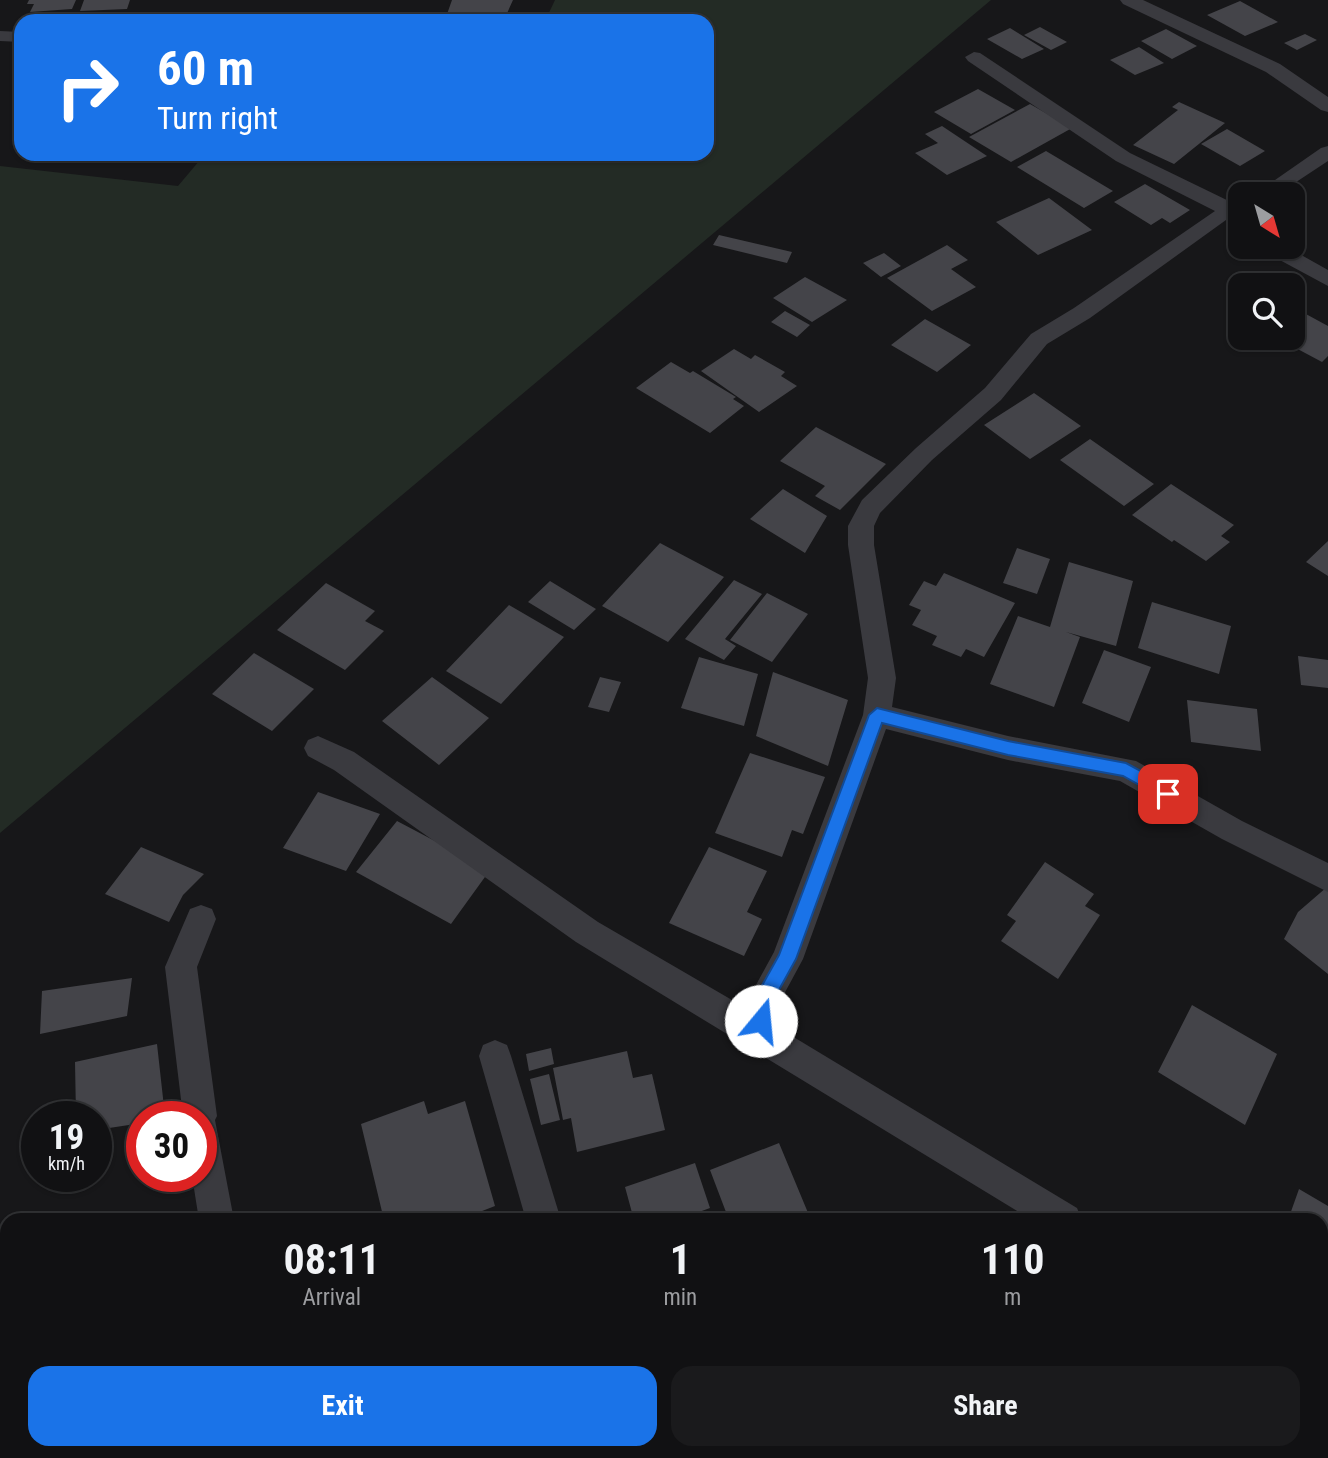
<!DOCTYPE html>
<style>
:root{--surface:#111113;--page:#1a1a1c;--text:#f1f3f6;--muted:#9c9da0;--line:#303133;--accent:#1a73e8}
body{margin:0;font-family:"Roboto Condensed",sans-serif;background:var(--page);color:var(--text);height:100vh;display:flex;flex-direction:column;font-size:26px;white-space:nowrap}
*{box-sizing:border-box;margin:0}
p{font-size:23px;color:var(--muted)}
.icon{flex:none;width:38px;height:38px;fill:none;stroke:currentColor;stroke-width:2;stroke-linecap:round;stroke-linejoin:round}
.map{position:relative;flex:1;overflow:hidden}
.side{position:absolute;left:0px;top:1213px;width:1328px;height:247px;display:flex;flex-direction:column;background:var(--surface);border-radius:21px 21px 0 0;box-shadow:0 2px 5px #0004,0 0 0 2px var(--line)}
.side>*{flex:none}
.hud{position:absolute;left:14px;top:14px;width:700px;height:147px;border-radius:21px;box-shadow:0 2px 5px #0004,0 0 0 2px var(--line);background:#1a73e8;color:#fff;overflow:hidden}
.needle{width:46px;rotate:143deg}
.buttons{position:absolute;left:1228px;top:182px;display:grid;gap:14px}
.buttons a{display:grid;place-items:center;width:77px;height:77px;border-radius:14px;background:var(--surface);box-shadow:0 2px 5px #0004,0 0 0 2px var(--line);font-size:35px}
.speed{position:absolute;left:21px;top:1101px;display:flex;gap:14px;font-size:35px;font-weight:700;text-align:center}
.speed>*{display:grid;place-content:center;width:91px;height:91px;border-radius:50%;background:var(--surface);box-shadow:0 2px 5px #0004,0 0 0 2px var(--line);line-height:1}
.speed small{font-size:18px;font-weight:400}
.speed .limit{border:10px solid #d22;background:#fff;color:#111}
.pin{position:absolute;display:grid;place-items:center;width:60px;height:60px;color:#fff;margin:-30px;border-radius:14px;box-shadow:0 4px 10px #0006}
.me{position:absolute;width:77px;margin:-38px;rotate:17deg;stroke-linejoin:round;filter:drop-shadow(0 0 5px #0008)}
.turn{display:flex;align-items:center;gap:24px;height:147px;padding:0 28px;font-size:32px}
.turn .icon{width:91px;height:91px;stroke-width:2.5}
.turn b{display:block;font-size:49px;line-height:60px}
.eta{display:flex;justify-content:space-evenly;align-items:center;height:119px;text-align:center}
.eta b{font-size:42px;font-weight:700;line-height:49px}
.action{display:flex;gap:14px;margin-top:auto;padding:14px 28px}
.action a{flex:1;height:80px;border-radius:21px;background:var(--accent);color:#fff;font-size:28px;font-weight:700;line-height:80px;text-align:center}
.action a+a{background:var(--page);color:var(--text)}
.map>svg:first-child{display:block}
.green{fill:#232b25}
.building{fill:#444449}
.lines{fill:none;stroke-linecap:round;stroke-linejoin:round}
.street{fill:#3a3a3f;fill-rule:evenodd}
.route{fill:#1a73e8;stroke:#114b97;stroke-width:2}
</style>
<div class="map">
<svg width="1328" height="1458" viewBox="0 0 1328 1458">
<rect width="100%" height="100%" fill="#171719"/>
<path class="green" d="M555,0H991L0,833V166L178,186L205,154H707V21H545Z"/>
<path class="building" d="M29,0H76L72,9L30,12L34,4H27Z
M84,0H130L127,9L80,11Z
M452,0H513L504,20L446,17Z
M1240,1L1278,22L1245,36L1207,15Z
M1040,27L1067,42L1051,50L1024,35Z
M1010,28L1044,49L1022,59L987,39Z
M1166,29L1197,46L1172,59L1141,41Z
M1305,34L1317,40L1297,50L1284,43Z
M1139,47L1164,63L1135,75L1110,60Z
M978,89L1015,110L971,134L934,112Z
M1179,102L1225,123L1174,164L1133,145L1178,110L1172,107Z
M1030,104L1072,128L1011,162L969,137Z
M942,126L987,156L947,175L915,153L938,143L925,134Z
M1227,129L1265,151L1240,166L1201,144Z
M1046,151L1113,191L1084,208L1017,167Z
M1145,184L1190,210L1170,223L1162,218L1151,225L1114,202Z
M1049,198L1092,230L1038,255L996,222Z
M719,235L792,252L787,263L713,245Z
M947,245L968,260L951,269L976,287L932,311L887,278Z
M884,253L901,266L881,277L863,263Z
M805,277L847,300L812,322L773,298Z
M1293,307L1328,326V356L1322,362L1277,338H1293Z
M785,311L810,325L797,337L771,322Z
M925,319L971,345L937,372L891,345Z
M734,349L751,359L755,355L785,372L781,376L797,386L759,412L701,371Z
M671,362L690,373L693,371L736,397L733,399L744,406L710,433L636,388Z
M1034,393L1081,426L1030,459L984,425Z
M816,427L886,464L840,510L815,496L825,486L780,461Z
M1090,439L1154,484L1124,506L1060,460Z
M1171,484L1234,525L1221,536L1230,542L1206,561L1174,540L1172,542L1132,515Z
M783,489L827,516L805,553L750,519Z
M1328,541V576L1306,562Z
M660,543L724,577L668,642L602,606Z
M1017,548L1050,559L1037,594L1003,583Z
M1069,562L1133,581L1116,646L1066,632L1080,637L1054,707L990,684L1018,616L1050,627Z
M944,573L1015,603L984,657L966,649L961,657L932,645L937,636L912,625L921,610L909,605L924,581L936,586Z
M734,580L762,594L725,639L736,646L724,660L685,639Z
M550,581L596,609L574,630L528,602Z
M326,583L375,611L365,621L384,631L345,670L277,630Z
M767,593L808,614L772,662L730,640Z
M1152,602L1231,626L1219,674L1138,648Z
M509,605L564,637L501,704L446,671Z
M1104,650L1151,667L1129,722L1082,703Z
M254,653L314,689L272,731L212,694Z
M1298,656L1328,660V688L1301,685Z
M699,657L758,674L744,726L681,708Z
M773,672L848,700L828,766L756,736Z
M432,677L489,718L439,765L382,721Z
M600,677L621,682L609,712L588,707Z
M1187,700L1257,709L1261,751L1191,742Z
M750,753L825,777L803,834L792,830L782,857L715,833Z
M318,792L380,814L346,871L283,848Z
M397,821L490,870L451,924L356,872Z
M141,847L204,874L183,895L169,922L105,894Z
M709,847L767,871L747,912L762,919L744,956L669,923Z
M1045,862L1094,894L1085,906L1100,915L1058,979L1001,941L1016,921L1007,915Z
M1327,887L1328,888V974L1284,939L1298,912Z
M132,978L127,1016L40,1034L42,991Z
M1192,1005L1277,1054L1245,1125L1158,1072Z
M157,1044L165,1116H142V1123L96,1130V1116H76L75,1062Z
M551,1048L554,1064L529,1071L526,1054Z
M627,1051L633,1078L652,1074L665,1130L577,1152L571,1118L563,1120L553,1068Z
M549,1074L560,1120L541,1125L530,1079Z
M424,1101L428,1114L465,1101L495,1206L459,1220H436L435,1213L417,1220H384L361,1124Z
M779,1143L811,1220H729L710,1170Z
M695,1163L710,1208L677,1220H634L625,1187Z
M1299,1189L1328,1206V1305L1321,1301V1220H1288Z
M7,1389V1452L71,1453L56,1458H0V1391Z
M393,1452H420L421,1458H377Z
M659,1452H749V1453L734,1458H660Z
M1074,1452H1138L1140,1458H1062Z
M1145,1452H1236L1239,1458H1148Z"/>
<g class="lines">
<path class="street" d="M1120,0H1143L1280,64L1328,97V112L1321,110L1266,72L1123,4Z
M0,31L21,32V42L0,41Z
M974,52L980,53L1130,153L1235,204L1241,203V217L1226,220L1090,318L1047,344L1001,400L932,460L880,513L874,526V545L896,678L892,707L1008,736L1136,761L1242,821L1328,863V892L1222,839L1120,781L1008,760L886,729L803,959L776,1009L777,1027L1077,1208L1082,1220H1032L576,942L334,770L308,756L304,748L308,740L318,736L354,752L598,922L744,1007L774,952L863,715L868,678L848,545V526L862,500L916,448L985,388L1031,334L1074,308L1215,211L1116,161L968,61L965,57Z
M1328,146V161L1278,194H1255L1321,148Z
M1261,247H1287L1328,270V286L1265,252Z
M201,905L212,909L216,919L197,967L217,1116L215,1120L234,1220H199L192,1176H201V1116H183L165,967L190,909Z
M495,1040L507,1045L511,1056L561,1220H526L479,1056L483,1045Z
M1321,1418L1328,1420V1458L1312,1452H1321Z
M236,1452H274L275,1458H237Z
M596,1452H634L635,1458H597Z"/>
</g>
<path class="route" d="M877,708L1008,741L1126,763L1174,789L1177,794L1174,799L1168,801L1123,776L1008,755L882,723L796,959L769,1008L770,1021L767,1027L761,1030L754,1027L750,1007L779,955L869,715Z"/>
</svg>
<div class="buttons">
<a><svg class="needle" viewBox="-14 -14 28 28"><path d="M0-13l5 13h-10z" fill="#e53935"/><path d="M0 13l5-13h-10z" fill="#9c9da0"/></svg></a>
<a><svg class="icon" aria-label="search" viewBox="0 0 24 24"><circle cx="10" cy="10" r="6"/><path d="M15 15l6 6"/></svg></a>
</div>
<div class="speed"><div>19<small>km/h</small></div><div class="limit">30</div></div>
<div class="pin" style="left:1168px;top:794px;background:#d93025"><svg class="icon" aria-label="arrive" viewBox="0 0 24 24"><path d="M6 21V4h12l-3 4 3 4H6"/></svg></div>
<svg class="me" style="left:761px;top:1021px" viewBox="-20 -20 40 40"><circle r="19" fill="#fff"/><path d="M0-13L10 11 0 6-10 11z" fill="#1a73e8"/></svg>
<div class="hud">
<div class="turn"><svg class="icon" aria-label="right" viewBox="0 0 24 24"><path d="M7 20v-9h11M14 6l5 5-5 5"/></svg><div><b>60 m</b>Turn right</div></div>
</div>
<section class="side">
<div class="eta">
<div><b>08:11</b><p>Arrival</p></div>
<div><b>1</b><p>min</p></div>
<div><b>110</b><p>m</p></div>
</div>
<div class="action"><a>Exit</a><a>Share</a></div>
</section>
</div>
